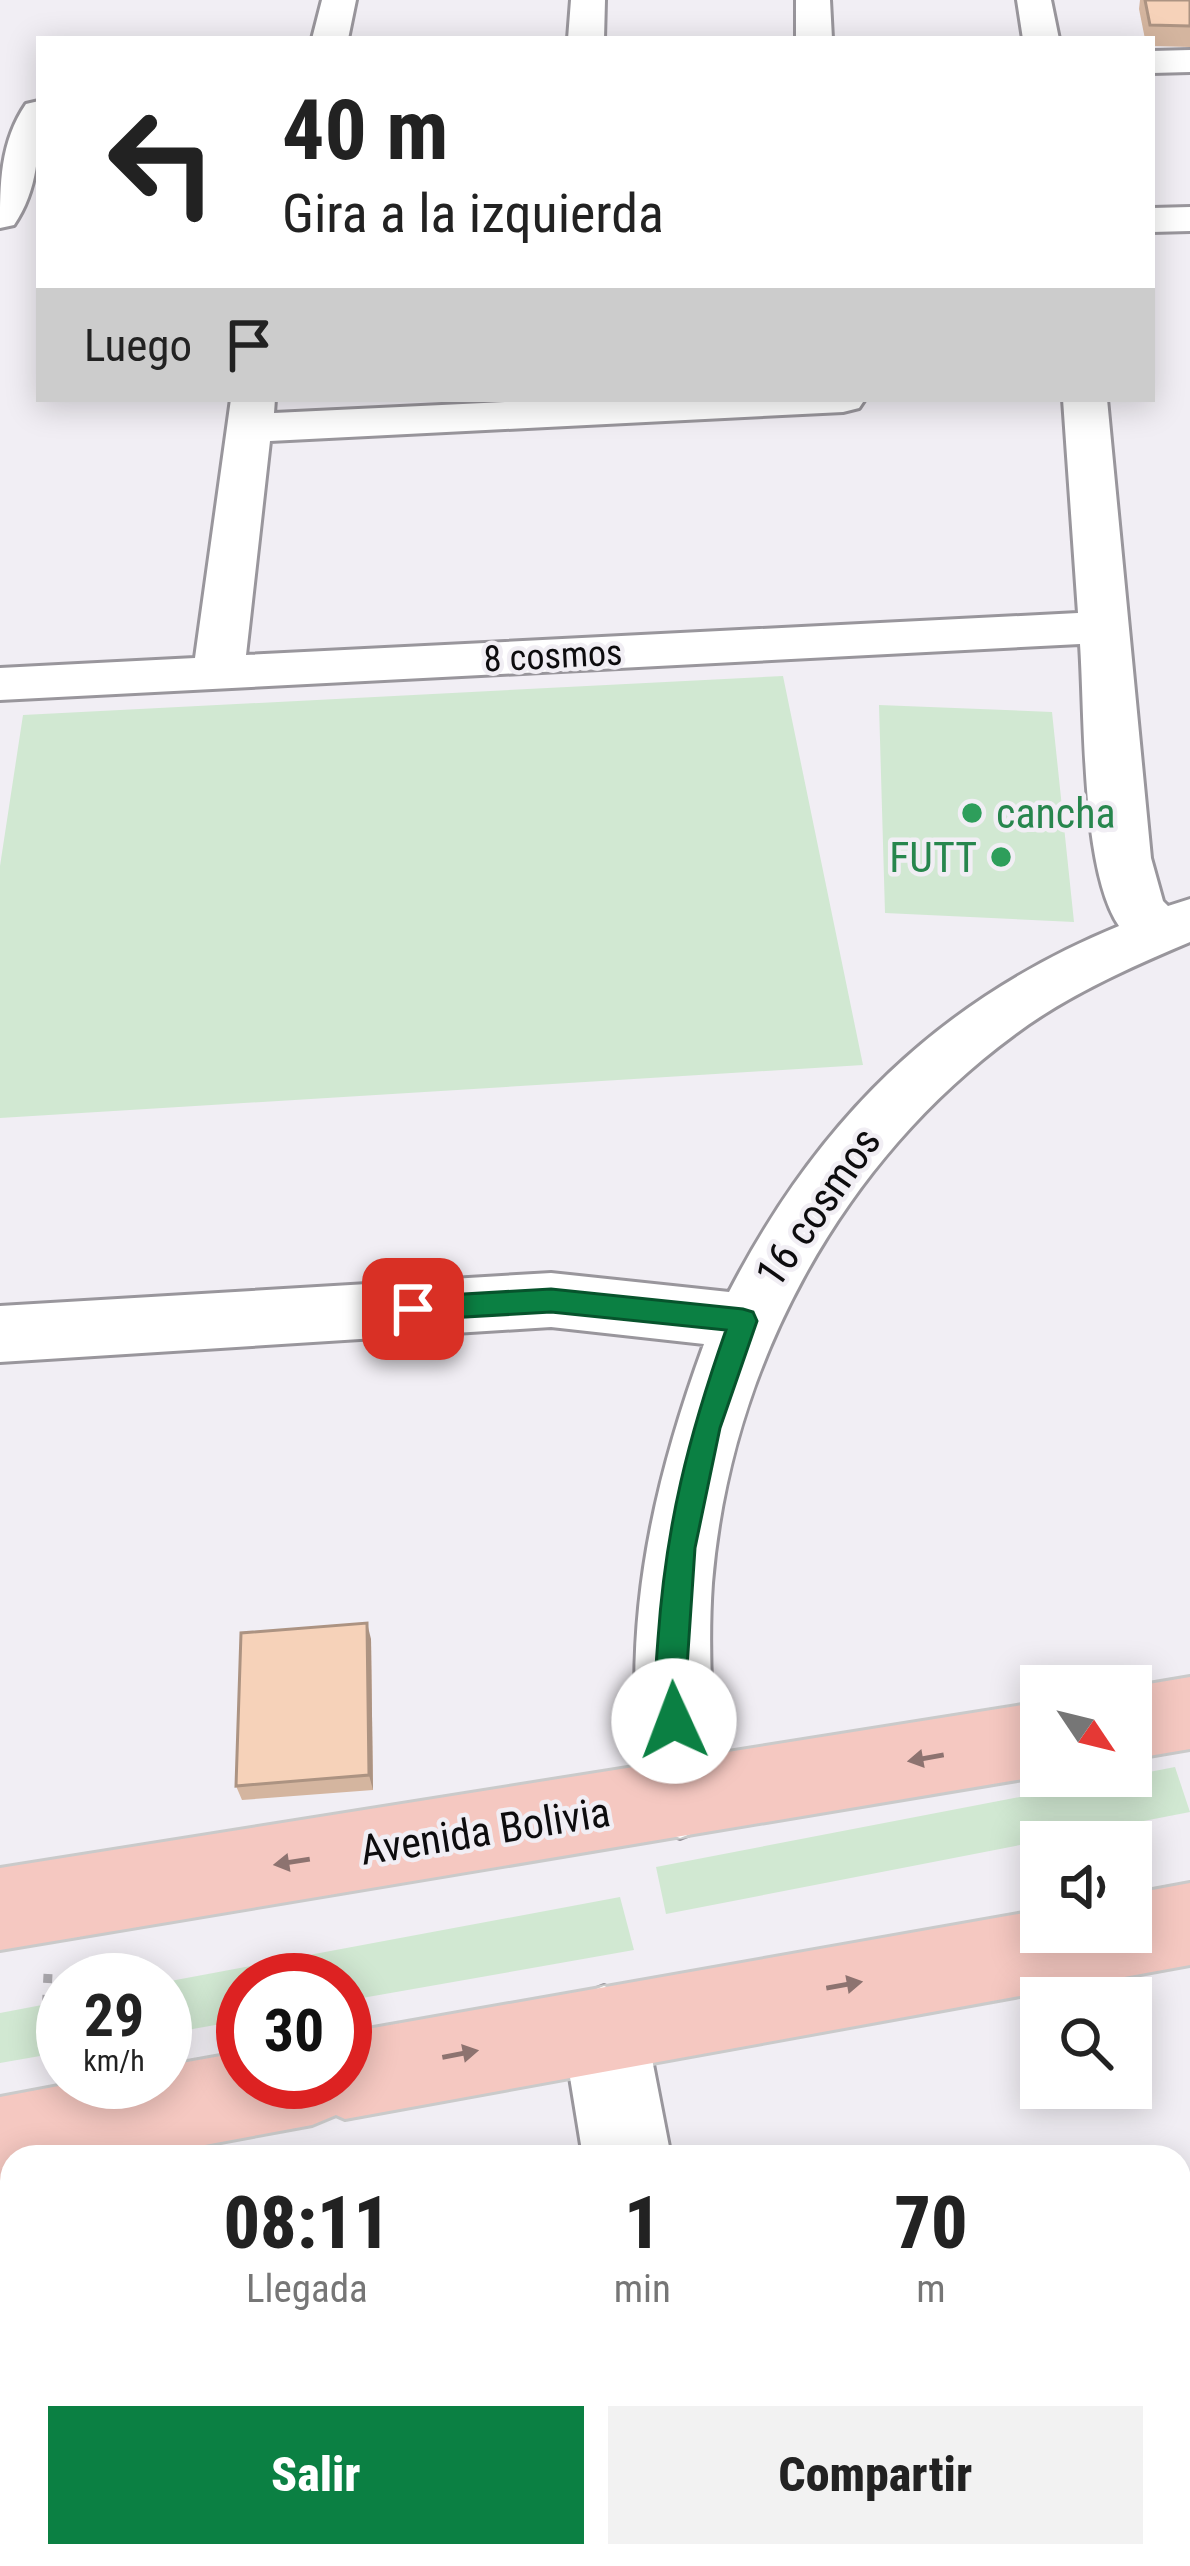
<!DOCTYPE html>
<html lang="es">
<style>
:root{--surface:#fff;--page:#f2f2f2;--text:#222;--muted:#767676;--accent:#0b8043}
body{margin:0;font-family:"Roboto Condensed",sans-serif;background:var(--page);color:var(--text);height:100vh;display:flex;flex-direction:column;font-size:45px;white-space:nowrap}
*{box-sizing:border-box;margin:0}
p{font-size:39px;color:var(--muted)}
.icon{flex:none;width:66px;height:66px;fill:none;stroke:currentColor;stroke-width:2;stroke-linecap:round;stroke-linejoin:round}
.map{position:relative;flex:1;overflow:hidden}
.panel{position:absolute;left:0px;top:2145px;width:1191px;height:423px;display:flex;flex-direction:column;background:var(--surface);border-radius:36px 36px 0 0;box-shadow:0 6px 30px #0003}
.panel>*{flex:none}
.banner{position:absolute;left:36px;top:36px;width:1119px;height:366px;border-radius:0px;box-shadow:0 6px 30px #0003;background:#fff;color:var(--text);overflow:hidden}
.needle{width:78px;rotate:125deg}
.controls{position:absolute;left:1020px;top:1665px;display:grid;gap:24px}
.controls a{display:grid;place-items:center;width:132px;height:132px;border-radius:0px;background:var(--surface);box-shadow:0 6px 30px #0003;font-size:60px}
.speed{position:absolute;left:36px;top:1953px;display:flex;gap:24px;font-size:60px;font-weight:700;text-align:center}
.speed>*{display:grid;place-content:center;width:156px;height:156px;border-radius:50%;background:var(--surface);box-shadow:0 6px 30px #0003;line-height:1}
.speed small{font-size:30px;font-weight:400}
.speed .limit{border:18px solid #d22;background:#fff;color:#111}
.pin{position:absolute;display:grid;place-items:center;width:102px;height:102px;color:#fff;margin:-51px;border-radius:24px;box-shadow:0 6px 18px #0006}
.me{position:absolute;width:132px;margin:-66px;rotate:358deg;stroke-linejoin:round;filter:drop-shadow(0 0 9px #0008)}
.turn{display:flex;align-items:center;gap:42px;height:252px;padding:0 48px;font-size:54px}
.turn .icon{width:156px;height:156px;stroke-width:2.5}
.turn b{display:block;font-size:84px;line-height:102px}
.then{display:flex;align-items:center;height:114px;padding:0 48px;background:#0003;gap:24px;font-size:45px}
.eta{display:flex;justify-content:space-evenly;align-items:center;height:204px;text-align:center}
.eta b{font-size:72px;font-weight:800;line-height:84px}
.cta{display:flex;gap:24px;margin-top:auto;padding:24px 48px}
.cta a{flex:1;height:138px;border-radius:0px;background:var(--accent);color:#fff;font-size:48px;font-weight:800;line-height:138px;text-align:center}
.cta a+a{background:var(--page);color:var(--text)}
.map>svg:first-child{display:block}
.green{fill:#d1e8d2}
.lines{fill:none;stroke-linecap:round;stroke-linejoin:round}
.street-casing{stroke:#99969c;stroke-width:6}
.primary-casing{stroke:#cacaca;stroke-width:6}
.path{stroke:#aba8ad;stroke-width:9;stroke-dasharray:12 12;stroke-linecap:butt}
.street{fill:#fff;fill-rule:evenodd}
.primary{fill:#f5c8c1;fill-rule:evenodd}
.wall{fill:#d4b59f}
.shaded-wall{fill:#ac9382}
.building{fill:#f6d2b9;stroke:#ac9382;stroke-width:3}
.oneway{fill:#8d7370}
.route{fill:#0b8043;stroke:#07532c;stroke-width:3}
.leisure-dot{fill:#2e9e5b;stroke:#f1eef4;stroke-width:4.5}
.labels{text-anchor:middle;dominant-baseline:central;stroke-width:9;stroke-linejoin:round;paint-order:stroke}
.far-street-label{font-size:36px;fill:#0d0c0e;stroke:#f1eef4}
.leisure-label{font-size:42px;fill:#27864d;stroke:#f1eef4;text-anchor:start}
.street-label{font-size:42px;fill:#0d0c0e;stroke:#f1eef4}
</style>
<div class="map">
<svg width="1190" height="2566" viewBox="0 0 1190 2566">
<rect width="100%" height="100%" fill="#f1eef4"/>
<path class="green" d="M783,676L863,1065L0,1118V866L23,715Z
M879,705L1052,712L1074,922L885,913Z
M1175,1767L1190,1812L666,1914L656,1867Z
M620,1897L634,1950L345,2001V1980H243V2020L165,2034V1982Z
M63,2001V2052L0,2063V2013Z"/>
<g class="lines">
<defs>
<path id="street" d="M322,0H356L348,39H312Z
M571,0H605L604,39H568Z
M796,0H830L832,39H796Z
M1017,0H1051L1059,39H1023Z
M1190,50V72L1152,73V51Z
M39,101C39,144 40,187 14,225L0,228C0,184 0,142 26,104Z
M1190,207V231L1152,232V208Z
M231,399H275L274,413L567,399H865L859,408L843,412L270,441L246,655L1078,613L1063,399H1107L1151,858L1163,901L1168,906L1190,899V942C1129,968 1067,995 1014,1035C840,1163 730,1367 712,1583C707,1655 713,1728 719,1800L708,1827L680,1838L652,1827C637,1792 638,1756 636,1718C630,1586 659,1467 704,1344L551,1327L0,1362V1306L551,1273L729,1292C818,1120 939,1000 1119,926C1081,871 1085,715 1080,644L0,700V668L195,658Z
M604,1986L634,1998L646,2028L671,2157H583L562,2028L574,1998Z
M648,2556H744L747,2566H649Z"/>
<path id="primary" d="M1190,1677V1749L1131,1759V1687Z
M1041,1702V1776L0,1950V1868Z
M1190,1883V1965L345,2119L336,2115L312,2125L140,2157H12V2181L0,2183V2097L80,2082H165V2066L243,2052V2082H345V2033L1041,1910V1932H1131V1894Z"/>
</defs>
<use href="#street" class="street-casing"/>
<use href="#primary" class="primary-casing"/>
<path class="path" d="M44,2055L48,1974"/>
<use href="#street" class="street"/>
<use href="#primary" class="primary"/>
</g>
<path class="wall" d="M1140,0H1190V47L1152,46V39H1145L1139,9Z
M371,1639L373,1790L242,1800L236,1786Z"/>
<path class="shaded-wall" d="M367,1623L371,1639L373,1790L369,1775Z"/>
<path class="building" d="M1145,0H1190V26L1150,25Z
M367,1623L369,1775L236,1786L241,1633Z"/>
<defs><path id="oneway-solid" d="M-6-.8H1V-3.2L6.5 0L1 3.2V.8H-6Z" transform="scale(3)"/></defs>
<g class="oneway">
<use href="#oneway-solid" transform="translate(926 1758) rotate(170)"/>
<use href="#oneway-solid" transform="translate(292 1862) rotate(171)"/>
<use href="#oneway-solid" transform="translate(844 1985) rotate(-10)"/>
<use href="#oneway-solid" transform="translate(460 2054) rotate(-11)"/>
</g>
<path class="route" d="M551,1289L743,1309L753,1312L757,1321L720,1428L695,1548L686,1682L690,1721L685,1732L674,1736L663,1732C651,1704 656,1669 658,1639C666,1525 688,1438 726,1330L551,1312L413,1320L403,1317L399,1309L403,1301L413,1297Z"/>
<g class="leisure-dot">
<circle cx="972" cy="813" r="12"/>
<circle cx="1001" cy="857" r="12"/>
</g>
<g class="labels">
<g class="far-street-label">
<text transform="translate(553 656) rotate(-3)">8 cosmos</text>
</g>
<g class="leisure-label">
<text x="996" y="813">cancha</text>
<text x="977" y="857" text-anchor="end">FUTT</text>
</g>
<g class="street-label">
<text transform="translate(818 1207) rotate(-55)">16 cosmos</text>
<text transform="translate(485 1831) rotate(-9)">Avenida Bolivia</text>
</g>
</g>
</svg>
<div class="controls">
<a><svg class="needle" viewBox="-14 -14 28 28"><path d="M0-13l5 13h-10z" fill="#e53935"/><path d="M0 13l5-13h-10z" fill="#767676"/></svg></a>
<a><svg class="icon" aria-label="sound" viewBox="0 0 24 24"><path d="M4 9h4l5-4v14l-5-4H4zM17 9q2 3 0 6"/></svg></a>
<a><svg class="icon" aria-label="search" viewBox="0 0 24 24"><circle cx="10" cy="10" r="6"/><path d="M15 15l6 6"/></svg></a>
</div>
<div class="speed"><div>29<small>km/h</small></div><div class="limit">30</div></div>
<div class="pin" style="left:413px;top:1309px;background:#d93025"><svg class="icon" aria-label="arrive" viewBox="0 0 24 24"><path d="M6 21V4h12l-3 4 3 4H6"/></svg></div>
<svg class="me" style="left:674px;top:1721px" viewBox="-20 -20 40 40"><circle r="19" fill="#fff"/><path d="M0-13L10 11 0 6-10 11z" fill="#0b8043"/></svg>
<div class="banner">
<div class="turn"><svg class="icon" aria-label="left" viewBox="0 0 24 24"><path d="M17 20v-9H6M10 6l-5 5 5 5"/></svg><div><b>40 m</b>Gira a la izquierda</div></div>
<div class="then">Luego<svg class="icon" aria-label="arrive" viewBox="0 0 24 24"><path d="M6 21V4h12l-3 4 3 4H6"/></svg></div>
</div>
<section class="panel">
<div class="eta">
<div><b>08:11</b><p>Llegada</p></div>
<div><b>1</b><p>min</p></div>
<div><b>70</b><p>m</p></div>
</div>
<div class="cta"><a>Salir</a><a>Compartir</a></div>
</section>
</div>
